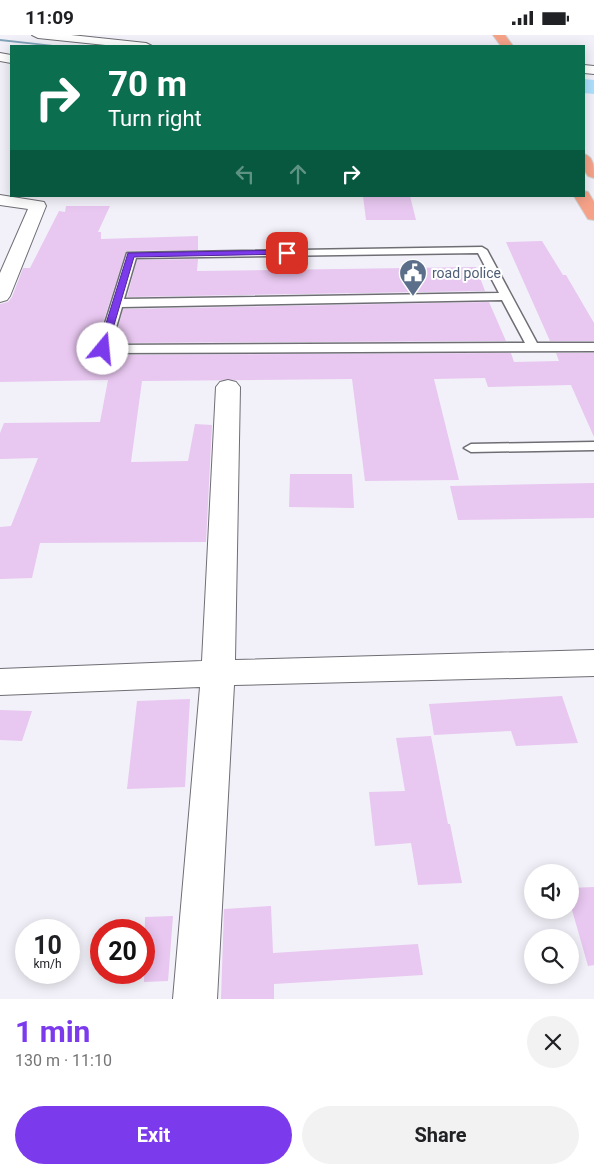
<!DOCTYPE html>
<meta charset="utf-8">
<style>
:root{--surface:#fff;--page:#f2f2f2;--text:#202124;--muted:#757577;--accent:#7c3aed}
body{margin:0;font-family:Roboto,sans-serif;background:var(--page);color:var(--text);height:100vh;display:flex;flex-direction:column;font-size:19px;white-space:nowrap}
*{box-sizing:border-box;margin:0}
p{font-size:16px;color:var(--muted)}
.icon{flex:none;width:28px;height:28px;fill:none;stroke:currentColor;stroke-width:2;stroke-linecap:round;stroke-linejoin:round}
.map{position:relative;height:964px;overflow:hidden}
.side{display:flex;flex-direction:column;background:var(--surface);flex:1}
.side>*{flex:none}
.hud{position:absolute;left:10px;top:10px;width:575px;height:152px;border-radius:0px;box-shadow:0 2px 12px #0003;background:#0b6e4f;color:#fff;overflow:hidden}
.buttons{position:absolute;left:524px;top:829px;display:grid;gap:10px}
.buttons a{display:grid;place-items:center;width:55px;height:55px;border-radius:50%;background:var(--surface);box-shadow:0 2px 12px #0003;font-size:25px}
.speed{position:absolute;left:15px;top:884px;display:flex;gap:10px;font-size:25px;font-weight:700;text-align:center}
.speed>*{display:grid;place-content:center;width:65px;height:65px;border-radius:50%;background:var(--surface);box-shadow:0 2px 12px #0003;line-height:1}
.speed small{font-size:12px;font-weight:400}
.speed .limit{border:8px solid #d22;background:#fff;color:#111}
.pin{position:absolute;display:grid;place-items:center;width:42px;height:42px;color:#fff;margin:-21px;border-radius:10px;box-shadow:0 2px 8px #0006}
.me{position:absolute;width:55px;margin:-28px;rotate:17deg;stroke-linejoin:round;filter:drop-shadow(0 0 4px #0008)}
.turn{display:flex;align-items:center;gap:18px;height:105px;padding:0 15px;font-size:22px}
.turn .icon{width:65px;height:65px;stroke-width:2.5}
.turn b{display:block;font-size:35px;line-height:42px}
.lanes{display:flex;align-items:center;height:48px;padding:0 15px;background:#0003;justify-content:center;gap:25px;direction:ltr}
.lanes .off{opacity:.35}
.round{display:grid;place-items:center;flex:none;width:52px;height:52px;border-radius:26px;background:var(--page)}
.headline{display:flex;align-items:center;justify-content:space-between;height:85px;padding:0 15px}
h1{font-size:30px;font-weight:700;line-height:38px;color:var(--accent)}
.primary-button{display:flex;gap:10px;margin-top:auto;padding:10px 15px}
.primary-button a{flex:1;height:58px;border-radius:30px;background:var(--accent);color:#fff;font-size:20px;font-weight:700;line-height:58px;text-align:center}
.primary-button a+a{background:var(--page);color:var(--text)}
.status{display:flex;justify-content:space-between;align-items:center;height:35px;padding:0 25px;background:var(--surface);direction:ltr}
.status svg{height:14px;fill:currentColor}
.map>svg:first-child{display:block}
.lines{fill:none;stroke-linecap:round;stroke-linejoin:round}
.stream{fill:#80a3b8;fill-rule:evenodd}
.river{fill:#aee0fd;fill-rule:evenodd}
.building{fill:#e8c7f0}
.lane-casing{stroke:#6e6e74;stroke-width:3}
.street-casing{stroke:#6e6e74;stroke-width:2}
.highway-casing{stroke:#d0d0d0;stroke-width:2}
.lane{fill:#fff;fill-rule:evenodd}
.street{fill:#fff;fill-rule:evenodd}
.highway{fill:#f6a289;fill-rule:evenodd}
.route{fill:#7c3aed;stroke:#51269a}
.labels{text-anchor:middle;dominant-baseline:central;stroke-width:4;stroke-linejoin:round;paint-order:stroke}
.far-service-label{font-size:14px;fill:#4e5e75;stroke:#fff;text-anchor:start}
</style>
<div class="status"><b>11:09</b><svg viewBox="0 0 49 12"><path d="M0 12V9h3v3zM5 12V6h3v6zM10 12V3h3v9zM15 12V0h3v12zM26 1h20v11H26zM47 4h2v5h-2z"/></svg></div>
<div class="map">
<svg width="594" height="964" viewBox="0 0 594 964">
<rect width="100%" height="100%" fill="#f2f1f9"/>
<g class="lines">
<path class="stream" d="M0,4L53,10L55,11H47L0,6Z"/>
<path class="river" d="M584,44L594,45V59L584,58Z"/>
</g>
<path class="building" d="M363,161H410L416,185H366Z
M66,171H110L98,197H101V204L198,201V215L126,216L95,313L102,320L511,318L514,327L559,326L556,318H594V402L571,350L488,352L485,343L434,344L459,445L365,446L352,344L142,346L131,427L188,426L195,389L212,390L206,507L40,508L32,543L0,544V492L11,491L38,423L0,424V398L4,388L100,387L108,345L0,347V269L8,267L12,262L23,233H30L59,176L65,177Z
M542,206L563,240H566L594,288V306H550L506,207Z
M198,224L197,236L476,232L485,256L127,262L137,225Z
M489,267L506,306L114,308L123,274Z
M290,439H352L354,473L289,472Z
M594,448V483L458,485L450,451Z
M562,661L578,708L516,711L511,696L434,700L429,669Z
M190,664L185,752L127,754L137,666Z
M0,675L32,676L22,706L0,705Z
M431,701L448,789H450L462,848L418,850L411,808L375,811L369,757L405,756L396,703Z
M594,852V930L588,931L570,868V853Z
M271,871L273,918L418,909L423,940L274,949V964H221L224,874Z
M173,881L168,946L144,947L145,882Z"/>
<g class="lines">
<defs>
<path id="lane" d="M482,212L487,215L537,308H594V316L103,318L97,314L127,218ZM478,218L499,258L124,264L136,223ZM502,265L525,308L111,310L122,272Z
M594,407V415L471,417L464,413L471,409Z"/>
<path id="street" d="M32,0H71L146,8L152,11H115L38,3Z
M0,18L11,20V28L0,26Z
M584,30L594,31V39L584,38Z
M0,160L38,166L44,167L46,171L10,261L7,265L0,267V238L28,174L0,170Z
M228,345L236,347L240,352L235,625L594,615V641L234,650L217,964H173L200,652L0,660V634L202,626L216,352L220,347Z"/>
<path id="highway" d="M493,0H505L513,11H501Z
M584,119C594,122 594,132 594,143L588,141L584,135Z
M584,156L588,157L594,167V185L588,184L574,161H584Z"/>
</defs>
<use href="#lane" class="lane-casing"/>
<use href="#street" class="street-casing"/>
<use href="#highway" class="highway-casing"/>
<use href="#lane" class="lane"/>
<use href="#street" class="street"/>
<use href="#highway" class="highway"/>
</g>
<path class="route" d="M287,215L290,216V219L134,222L107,314L103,317L98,314L128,218Z"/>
<defs>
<symbol id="civic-pin" viewBox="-11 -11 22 30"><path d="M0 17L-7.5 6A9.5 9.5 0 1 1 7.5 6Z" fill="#5c6f8a" stroke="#fff"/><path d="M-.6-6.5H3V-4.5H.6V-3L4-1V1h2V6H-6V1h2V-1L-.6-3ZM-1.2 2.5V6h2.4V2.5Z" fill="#fff"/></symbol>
</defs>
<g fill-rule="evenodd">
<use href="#civic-pin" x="397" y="222" width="32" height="43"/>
</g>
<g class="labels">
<g class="far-service-label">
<text x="432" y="238">road police</text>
</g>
</g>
</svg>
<div class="buttons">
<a><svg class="icon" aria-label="sound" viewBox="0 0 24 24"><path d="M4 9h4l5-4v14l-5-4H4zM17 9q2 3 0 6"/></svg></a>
<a><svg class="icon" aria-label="search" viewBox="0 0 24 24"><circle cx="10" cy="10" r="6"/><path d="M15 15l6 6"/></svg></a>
</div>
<div class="speed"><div>10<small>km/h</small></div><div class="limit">20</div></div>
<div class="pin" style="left:287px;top:218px;background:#d93025"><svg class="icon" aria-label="arrive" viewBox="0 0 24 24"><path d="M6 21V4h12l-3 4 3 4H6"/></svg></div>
<svg class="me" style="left:103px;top:314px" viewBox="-20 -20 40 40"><circle r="19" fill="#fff"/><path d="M0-13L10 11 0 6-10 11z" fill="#7c3aed"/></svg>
<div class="hud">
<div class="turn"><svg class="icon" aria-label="right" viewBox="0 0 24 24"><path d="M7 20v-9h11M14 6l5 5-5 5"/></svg><div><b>70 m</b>Turn right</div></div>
<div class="lanes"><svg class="icon off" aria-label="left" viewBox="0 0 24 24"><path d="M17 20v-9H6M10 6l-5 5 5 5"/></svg><svg class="icon off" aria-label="ahead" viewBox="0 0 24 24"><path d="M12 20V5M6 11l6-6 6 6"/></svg><svg class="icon" aria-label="right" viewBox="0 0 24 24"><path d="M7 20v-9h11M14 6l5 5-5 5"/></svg></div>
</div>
</div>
<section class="side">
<div class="headline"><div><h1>1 min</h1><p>130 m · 11:10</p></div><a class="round"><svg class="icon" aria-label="close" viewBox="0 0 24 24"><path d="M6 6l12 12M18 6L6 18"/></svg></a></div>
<div class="primary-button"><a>Exit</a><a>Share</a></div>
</section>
